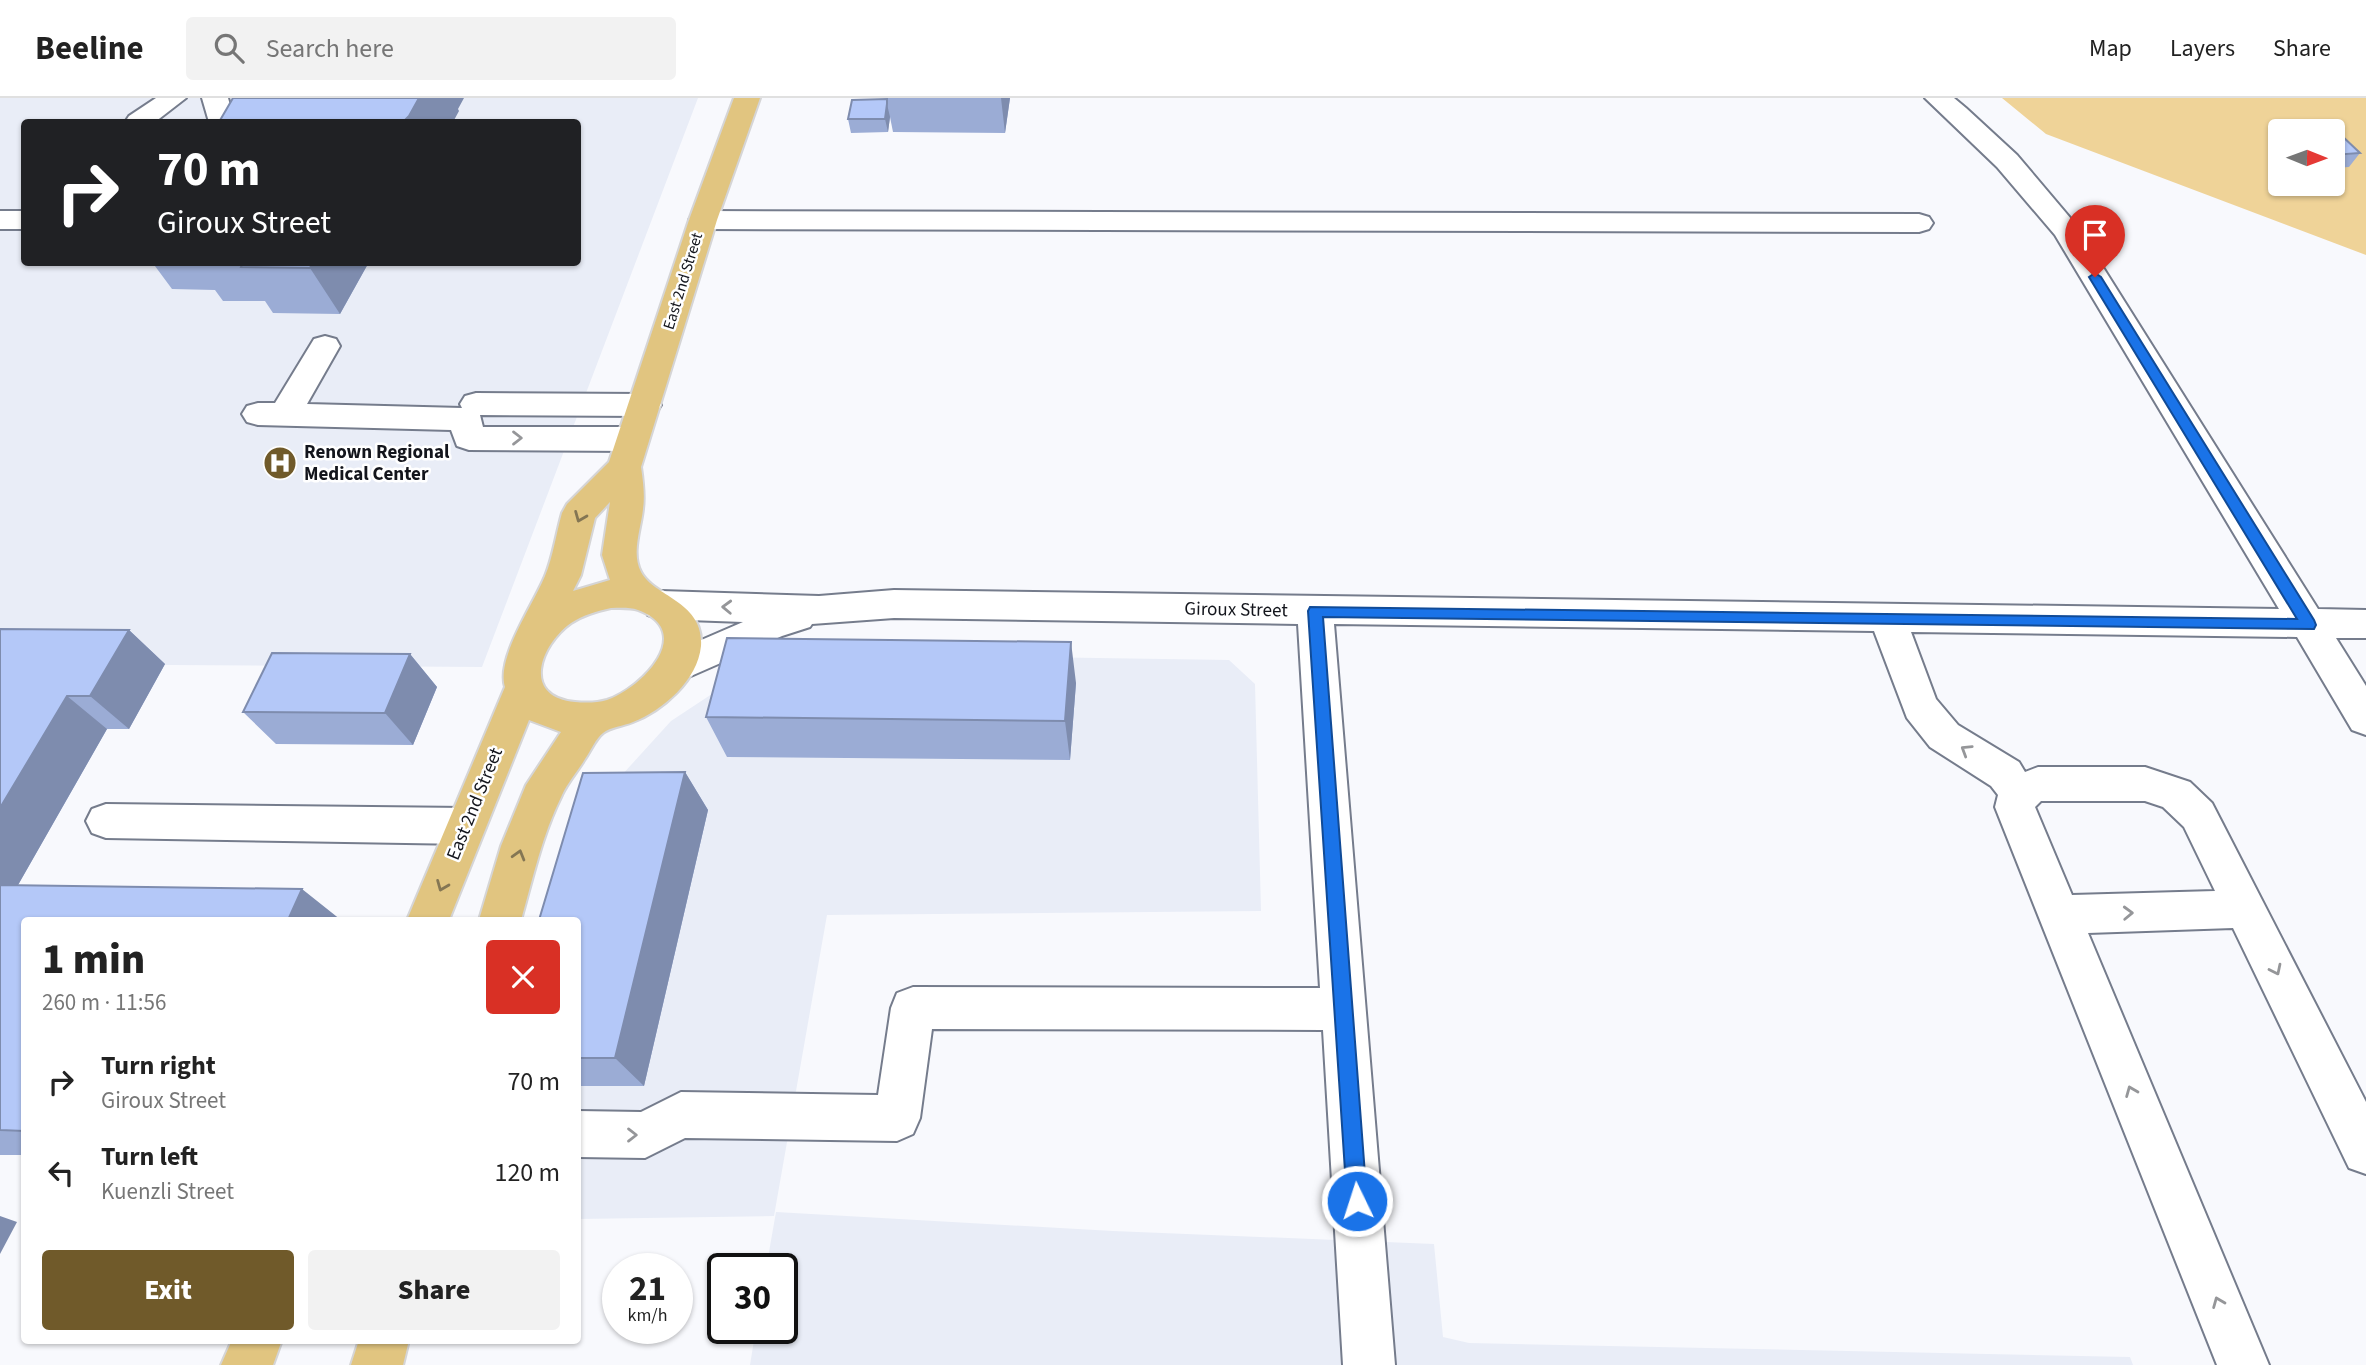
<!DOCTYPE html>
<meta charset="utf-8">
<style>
:root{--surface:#fff;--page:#f2f2f2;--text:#222;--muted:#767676;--line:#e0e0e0;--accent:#705a2a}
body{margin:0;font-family:"Source Sans 3",sans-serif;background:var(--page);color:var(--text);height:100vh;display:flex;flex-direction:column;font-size:26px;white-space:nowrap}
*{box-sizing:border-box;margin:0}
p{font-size:23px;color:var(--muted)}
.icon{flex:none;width:38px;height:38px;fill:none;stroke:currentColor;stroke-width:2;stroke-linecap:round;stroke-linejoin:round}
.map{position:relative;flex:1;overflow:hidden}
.drawer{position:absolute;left:21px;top:819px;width:560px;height:427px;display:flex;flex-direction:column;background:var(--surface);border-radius:7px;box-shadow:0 2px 5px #0004}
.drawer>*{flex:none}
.guide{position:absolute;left:21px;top:21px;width:560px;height:147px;border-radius:7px;box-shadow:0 2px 5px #0004;background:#202124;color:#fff;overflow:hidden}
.needle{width:46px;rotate:91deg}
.controls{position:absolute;left:2268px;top:21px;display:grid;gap:14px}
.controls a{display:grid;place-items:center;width:77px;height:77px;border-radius:7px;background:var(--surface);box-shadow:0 2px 5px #0004;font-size:35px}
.speed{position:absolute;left:602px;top:1155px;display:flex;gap:14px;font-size:35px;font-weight:700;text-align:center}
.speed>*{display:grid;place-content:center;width:91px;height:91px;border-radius:50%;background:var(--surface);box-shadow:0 2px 5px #0004;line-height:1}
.speed small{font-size:18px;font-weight:400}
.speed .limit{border:4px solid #111;border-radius:10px;background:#fff;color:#111}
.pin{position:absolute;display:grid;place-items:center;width:60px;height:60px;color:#fff;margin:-72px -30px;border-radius:50% 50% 50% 0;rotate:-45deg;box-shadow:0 0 7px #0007}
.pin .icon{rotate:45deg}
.me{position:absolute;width:77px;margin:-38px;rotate:356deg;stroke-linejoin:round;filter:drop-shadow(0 0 5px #0008)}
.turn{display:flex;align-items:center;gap:24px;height:147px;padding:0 21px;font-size:32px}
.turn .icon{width:91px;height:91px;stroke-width:2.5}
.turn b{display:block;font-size:49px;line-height:60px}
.round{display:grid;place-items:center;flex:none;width:74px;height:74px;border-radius:7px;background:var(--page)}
.overview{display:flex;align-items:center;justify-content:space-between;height:119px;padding:0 21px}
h1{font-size:42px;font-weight:800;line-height:52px}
.button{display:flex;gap:14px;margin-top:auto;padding:14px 21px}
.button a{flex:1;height:80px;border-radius:7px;background:var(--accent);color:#fff;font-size:28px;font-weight:800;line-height:80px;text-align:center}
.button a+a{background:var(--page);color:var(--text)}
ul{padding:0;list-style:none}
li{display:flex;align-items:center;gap:21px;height:91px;padding:0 21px}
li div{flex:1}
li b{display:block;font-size:26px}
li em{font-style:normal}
header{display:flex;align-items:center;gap:42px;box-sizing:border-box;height:98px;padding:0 35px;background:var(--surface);border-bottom:2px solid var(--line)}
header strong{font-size:33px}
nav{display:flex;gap:38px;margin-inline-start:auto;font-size:24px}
.search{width:490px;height:63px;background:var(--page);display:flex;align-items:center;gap:18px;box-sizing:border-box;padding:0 24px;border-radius:7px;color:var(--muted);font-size:26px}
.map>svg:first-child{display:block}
.built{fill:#e9edf7;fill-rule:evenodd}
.green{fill:#efd398;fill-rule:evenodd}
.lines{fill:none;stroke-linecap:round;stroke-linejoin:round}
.minor-casing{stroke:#757c8c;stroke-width:4}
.major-casing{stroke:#d5d5d6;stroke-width:4}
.minor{fill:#fff;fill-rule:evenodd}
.major{fill:#e1c580;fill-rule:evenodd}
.wall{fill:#9bacd5}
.shaded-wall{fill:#7e8cae}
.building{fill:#b4c8f8;stroke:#7e8cae;stroke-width:2}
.oneway{stroke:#959699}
.oneway2{stroke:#847653}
.route{fill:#1a73e8;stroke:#114b97;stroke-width:2}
.labels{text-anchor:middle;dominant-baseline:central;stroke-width:5;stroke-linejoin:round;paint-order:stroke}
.far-street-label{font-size:16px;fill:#13151c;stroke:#fff}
.poi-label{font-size:19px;font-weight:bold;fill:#13151c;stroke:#fff;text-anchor:start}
.street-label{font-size:19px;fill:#13151c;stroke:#fff}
</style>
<header>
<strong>Beeline</strong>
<div class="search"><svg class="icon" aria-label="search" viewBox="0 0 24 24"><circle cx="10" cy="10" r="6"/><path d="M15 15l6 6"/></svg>Search here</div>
<nav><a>Map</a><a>Layers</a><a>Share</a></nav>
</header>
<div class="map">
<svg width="2366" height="1267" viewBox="0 0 2366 1267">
<rect width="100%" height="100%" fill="#f8f9fd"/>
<path class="built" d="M0,0H698L482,569L0,566ZM24,24H578V164H24Z
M848,556L1229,562L1255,586L1261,813L827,817L774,1118L578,1121V822H560L621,678L671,623L724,588Z
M776,1114L1113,1133L1434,1146L1443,1239L1469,1245L2130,1259L2133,1267H750L756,1230H782V1171H766Z"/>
<path class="green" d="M2002,0H2366V157L2046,36ZM2280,33H2333V86H2280Z"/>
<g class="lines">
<defs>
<path id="minor" d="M156,0H186L155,24H125L129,18Z
M202,0H228L235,24H209Z
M1925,0H1954L1966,10L2017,57L2077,128L2318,511L2366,512V540H2336L2366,588V637L2352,632L2297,539L1911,534L1936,601L1958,627L2019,664L2025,674L2038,669H2145L2190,684L2212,705L2366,1004V1076L2349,1070L2233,830L2088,835L2269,1267H2217L1995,709L1998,697L1991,688L1930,649L1907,620L1874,533L1334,526L1395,1267H1343L1323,932L932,931L920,1020L913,1036L897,1043L685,1040L645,1060L578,1059V1013L641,1014L681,994L878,997L891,910L897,895L913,889L1320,890L1298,526L894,520L812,526L810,529L782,538L675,585L662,581L656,570L662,559L743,524L661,521L648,517L643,507L648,497L661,493L819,498L894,492L2279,511L2055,137L1997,69ZM2041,703H2145L2163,709L2184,729L2215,793L2072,797L2035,709Z
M0,113H24V131H0Z
M703,113L1919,116L1929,119L1933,125L1929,131L1919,134L703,131L693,128L689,122L693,116Z
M325,238L336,241L340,248L307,306L462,310L460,306L465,298L476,295L645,296L656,299L661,307L656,315L645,318L480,317L483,329H633L645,333L649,341L645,349L633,353L469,352L457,348L451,332L258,327L247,324L242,316L247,308L258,305H275L314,241Z
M106,706L466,710L480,716L486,728L480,740L466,746L106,740L92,735L86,723L92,711Z"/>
<path id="major" d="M734,0H760L717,122L641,369C643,383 645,397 643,411C641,431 631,455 641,474C654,499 704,503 701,548C698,582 662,613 633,624C624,628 610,629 603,635C596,640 590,654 585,661C578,673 568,684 562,697C542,737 533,780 521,822H479L501,748L526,687L561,634L529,622L449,822H407L505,589C496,560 533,507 545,478C553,459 556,436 562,415L567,406L609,364L689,122ZM610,404L602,457L610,482L573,493L581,477L595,420ZM611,510C619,510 630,509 638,512C697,534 642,590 607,602C597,605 585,605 575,604C521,599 540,547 571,525C583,517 597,513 611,510Z
M232,1242H282L273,1267H221Z
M359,1242H409L403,1267H351Z"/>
</defs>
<use href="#minor" class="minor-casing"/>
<use href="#major" class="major-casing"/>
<use href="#minor" class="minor"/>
<use href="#major" class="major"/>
</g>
<path class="wall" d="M886,0H1010L1005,35L893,34L890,19L888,34L851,35L848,21L887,1Z
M2333,36L2360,55L2349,69L2333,70Z
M152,164H369L340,216L273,215L265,203H223L215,192L172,191Z
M0,531L129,532L165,566L129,631H107L18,787L24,822V1057H0Z
M410,556L437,589L413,647L276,646L243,614Z
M1076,585L1070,662L727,659L706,619Z
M685,674L708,712L644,988H578V822Z"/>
<path class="shaded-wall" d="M419,0H464L458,11L459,13L453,24H403Z
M1001,0H1010L1005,35Z
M887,6L890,19L888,34L885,21Z
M313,164H369L340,216L310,170Z
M129,532L165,566L129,631L90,598Z
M1071,544L1076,585L1070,662L1065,623Z
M410,556L437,589L413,647L385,615Z
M67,598L107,631L14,794L0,786V710Z
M685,674L708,712L644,988L615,960Z
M302,791L341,822H288Z
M0,1118L17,1124L0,1156Z"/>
<path class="building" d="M233,0H419L409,18L403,24H219Z
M887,1V6L885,21H848L852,2Z
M2333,36H2340L2360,55L2333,57Z
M243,164H313L310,170L241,169Z
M0,531L129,532L90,598H67L0,710Z
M727,540L1071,544L1065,623L706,619Z
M272,555L410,556L385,615L243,614Z
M685,674L615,960H578V822H539L583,675Z
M0,787L302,791L288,822H24V1033L0,1032Z"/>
<defs><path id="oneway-chevron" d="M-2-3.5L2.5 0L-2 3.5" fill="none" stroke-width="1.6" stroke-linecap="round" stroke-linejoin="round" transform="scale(1.75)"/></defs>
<g class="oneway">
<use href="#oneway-chevron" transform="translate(517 340)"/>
<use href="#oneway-chevron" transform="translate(727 509) rotate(-178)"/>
<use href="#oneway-chevron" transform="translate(1966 652) rotate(-148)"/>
<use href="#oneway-chevron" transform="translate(2128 815) rotate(-2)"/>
<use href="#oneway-chevron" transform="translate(2276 872) rotate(64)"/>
<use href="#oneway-chevron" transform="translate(2131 993) rotate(-112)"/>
<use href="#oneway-chevron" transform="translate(632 1037)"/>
<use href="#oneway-chevron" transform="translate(2218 1204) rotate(-112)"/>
</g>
<g class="oneway2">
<use href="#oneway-chevron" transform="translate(580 419) rotate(112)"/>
<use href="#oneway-chevron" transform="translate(519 757) rotate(-74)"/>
<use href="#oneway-chevron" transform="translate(442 788) rotate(112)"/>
</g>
<path class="route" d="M2095,175L2101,179L2314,522L2316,527L2314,531L1323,519L1367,1103L1364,1110L1357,1113L1350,1110L1347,1103L1308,513L1310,509L2297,521L2089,179Z"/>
<defs>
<symbol id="hospital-disc" viewBox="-11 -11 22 22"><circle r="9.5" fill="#705a2a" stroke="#fff"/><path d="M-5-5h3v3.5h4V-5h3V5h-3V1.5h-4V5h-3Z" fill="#fff"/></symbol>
</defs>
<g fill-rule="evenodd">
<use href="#hospital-disc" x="261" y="346" width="38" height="38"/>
</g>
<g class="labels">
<g class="far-street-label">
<text transform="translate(683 183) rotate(-73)">East 2nd Street</text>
</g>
<g class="poi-label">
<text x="304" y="354">Renown Regional<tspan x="304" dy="22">Medical Center</tspan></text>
</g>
<g class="street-label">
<text transform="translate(1236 512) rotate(1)">Giroux Street</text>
<text transform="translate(475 706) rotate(-68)">East 2nd Street</text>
</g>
</g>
</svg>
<div class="controls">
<a><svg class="needle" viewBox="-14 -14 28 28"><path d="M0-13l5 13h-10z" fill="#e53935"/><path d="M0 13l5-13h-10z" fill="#767676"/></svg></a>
</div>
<div class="speed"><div>21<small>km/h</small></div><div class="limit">30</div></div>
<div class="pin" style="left:2095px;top:179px;background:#d93025"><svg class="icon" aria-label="arrive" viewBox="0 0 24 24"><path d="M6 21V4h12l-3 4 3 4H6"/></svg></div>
<svg class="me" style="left:1357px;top:1103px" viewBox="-20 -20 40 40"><circle r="17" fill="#1a73e8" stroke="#fff" stroke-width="3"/><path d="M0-11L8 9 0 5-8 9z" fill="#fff"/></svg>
<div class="guide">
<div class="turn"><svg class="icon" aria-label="right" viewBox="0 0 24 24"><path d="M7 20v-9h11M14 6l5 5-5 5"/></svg><div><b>70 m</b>Giroux Street</div></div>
</div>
<section class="drawer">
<div class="overview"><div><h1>1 min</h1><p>260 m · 11:56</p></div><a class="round" style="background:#d93025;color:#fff"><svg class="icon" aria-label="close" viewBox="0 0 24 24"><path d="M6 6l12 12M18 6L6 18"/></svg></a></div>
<ul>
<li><svg class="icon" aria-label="right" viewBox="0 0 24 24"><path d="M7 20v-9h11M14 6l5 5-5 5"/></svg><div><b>Turn right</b><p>Giroux Street</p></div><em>70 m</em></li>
<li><svg class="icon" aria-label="left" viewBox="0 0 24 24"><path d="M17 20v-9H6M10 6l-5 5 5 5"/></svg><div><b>Turn left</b><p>Kuenzli Street</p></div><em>120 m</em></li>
</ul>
<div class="button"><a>Exit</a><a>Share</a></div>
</section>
</div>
